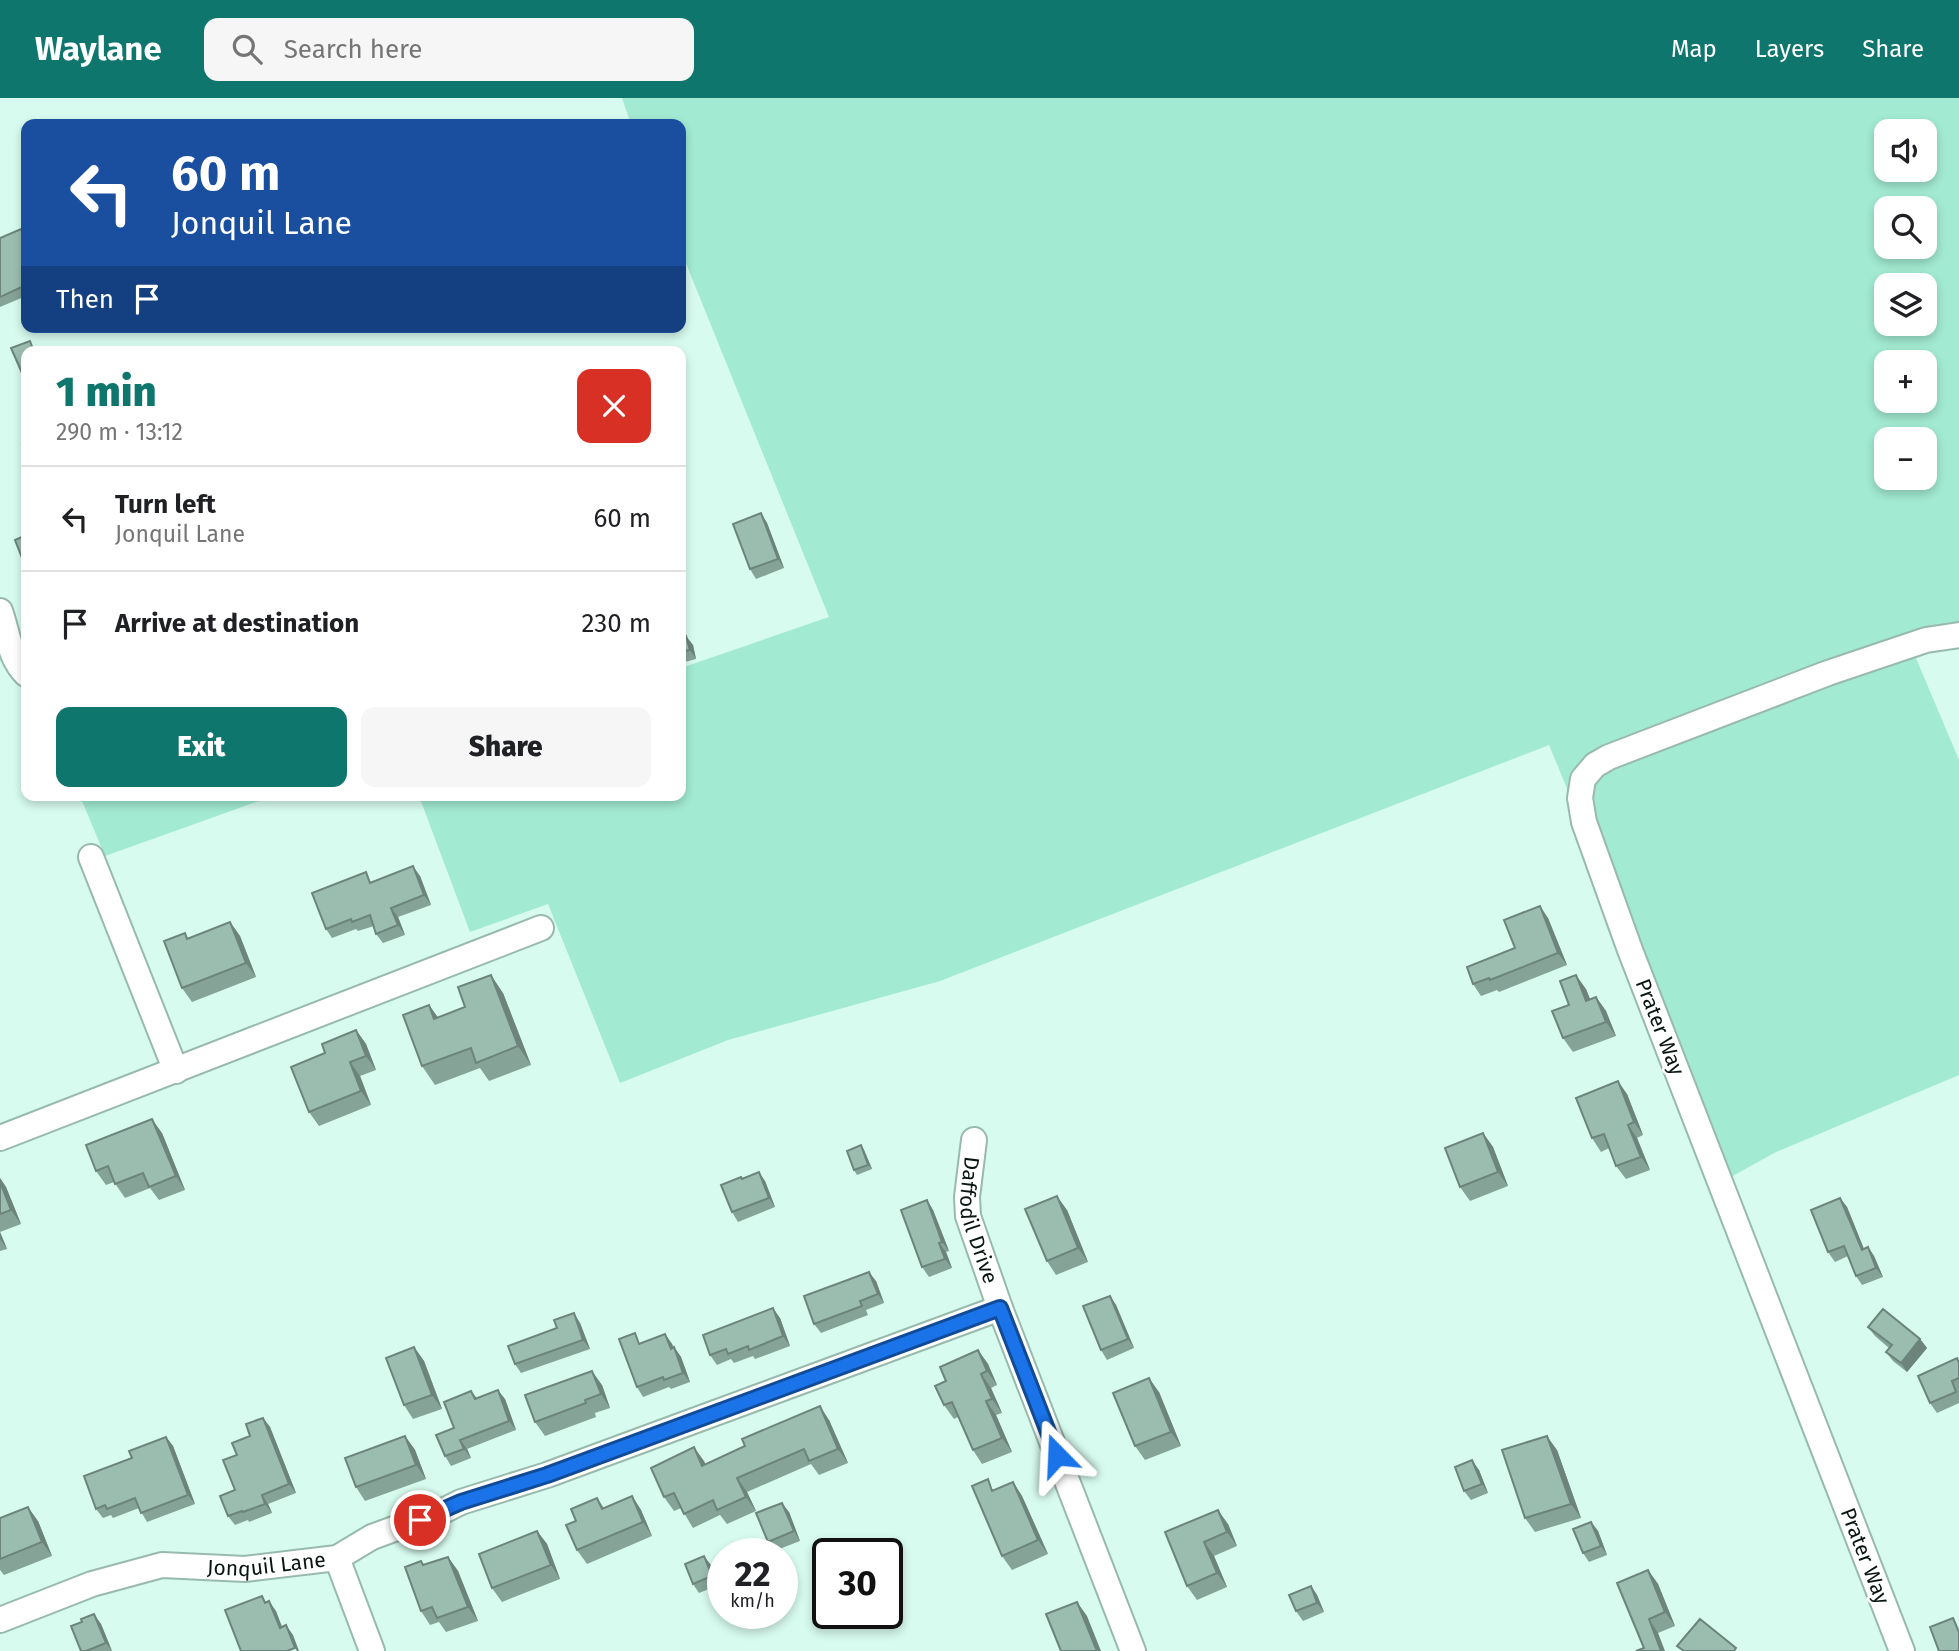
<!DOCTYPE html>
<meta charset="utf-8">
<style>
:root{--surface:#fff;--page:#f6f6f6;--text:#202124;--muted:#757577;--line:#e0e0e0;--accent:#0f766e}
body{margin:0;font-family:"Fira Sans",sans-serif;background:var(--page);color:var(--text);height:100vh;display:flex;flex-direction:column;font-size:26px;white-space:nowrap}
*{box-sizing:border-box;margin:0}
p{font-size:23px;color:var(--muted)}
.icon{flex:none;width:38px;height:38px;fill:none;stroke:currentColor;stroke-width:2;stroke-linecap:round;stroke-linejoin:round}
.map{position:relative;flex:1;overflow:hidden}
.sheet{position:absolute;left:21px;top:248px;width:665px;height:455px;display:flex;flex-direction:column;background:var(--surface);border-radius:14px;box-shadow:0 4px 10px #0003}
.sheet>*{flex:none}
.top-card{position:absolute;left:21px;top:21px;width:665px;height:214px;border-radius:14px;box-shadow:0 4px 10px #0003;background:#1a4fa0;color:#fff;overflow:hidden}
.buttons{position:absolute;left:1874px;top:21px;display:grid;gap:14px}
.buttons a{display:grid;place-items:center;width:63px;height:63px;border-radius:14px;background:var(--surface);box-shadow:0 4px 10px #0003;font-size:35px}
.speed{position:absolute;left:707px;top:1440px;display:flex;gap:14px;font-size:35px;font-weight:700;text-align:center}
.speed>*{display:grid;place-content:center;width:91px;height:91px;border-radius:50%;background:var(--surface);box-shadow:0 4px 10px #0003;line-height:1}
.speed small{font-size:18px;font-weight:400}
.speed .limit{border:4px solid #111;border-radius:10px;background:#fff;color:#111}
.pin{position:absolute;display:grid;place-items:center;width:60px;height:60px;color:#fff;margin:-30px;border:4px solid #fff;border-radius:50%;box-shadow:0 2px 7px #0007}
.me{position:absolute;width:77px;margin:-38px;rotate:339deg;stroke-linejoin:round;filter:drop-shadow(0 0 5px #0008)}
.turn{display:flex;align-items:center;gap:24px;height:147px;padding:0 35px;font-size:32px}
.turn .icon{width:91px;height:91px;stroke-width:2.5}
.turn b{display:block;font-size:49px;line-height:60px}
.then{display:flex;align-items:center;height:66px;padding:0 35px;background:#0003;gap:14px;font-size:26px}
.round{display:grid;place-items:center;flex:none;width:74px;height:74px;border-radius:14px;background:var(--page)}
.overview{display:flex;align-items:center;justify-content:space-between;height:119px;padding:0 35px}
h1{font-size:42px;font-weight:800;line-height:52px;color:var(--accent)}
.action{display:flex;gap:14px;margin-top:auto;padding:14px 35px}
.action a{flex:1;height:80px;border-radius:14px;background:var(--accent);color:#fff;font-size:28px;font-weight:800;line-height:80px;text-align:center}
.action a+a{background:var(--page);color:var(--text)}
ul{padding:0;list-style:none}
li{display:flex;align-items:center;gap:21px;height:105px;padding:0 35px;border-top:2px solid var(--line)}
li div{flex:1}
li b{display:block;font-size:26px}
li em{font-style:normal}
header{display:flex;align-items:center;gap:42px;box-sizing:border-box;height:98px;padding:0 35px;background:var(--accent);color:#fff}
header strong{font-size:33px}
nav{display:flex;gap:38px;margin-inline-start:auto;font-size:24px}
.search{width:490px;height:63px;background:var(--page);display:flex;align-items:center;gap:18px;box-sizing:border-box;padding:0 24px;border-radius:14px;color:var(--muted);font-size:26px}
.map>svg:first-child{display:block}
.green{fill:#a2ead1;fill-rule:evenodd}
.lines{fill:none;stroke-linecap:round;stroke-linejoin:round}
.minor-casing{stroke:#98baad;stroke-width:28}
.minor{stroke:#fff;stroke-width:24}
.wall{fill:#85a397}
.shaded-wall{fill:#6c847b}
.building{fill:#9bbdb0;stroke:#6c847b;stroke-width:2}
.route-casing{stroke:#114b97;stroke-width:18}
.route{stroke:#1a73e8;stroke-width:12}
.labels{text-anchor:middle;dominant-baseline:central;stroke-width:5;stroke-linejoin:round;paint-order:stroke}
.street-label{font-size:21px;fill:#081511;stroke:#fff}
</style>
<header>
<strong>Waylane</strong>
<div class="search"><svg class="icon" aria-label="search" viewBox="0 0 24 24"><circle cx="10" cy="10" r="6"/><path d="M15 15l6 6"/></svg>Search here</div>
<nav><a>Map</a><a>Layers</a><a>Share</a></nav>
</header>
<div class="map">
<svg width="1959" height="1553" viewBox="0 0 1959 1553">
<rect width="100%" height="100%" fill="#d7fbee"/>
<path class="green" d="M622,0H1959V526L1910,546L1959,662V977L1776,1054L1729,1080L1549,647L940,883L728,942L620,985L548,806L470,834L419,698H681V570L829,519L681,153V26H631ZM1886,33H1925V72H1886ZM1886,110H1925V149H1886ZM1886,187H1925V226H1886ZM1886,264H1925V303H1886ZM1886,341H1925V380H1886Z
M80,698H273L105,758Z"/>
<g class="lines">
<defs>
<g id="minor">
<path d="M0,513C8,535 9,559 26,576"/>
<path d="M91,759L176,973"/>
<path d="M0,1040L541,830"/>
<path id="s1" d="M974,1042L967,1099L968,1118L1000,1210L1133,1553"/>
<path d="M337,1460L372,1553"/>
<path id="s2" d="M0,1522L92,1486L162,1467L245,1471L337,1460L372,1439L443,1413L461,1404L547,1377L1000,1210"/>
<path d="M1902,1553L1630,852L1584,724L1580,700L1583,681L1595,667L1609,659L1828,575L1926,542L1959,537"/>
</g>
</defs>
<use href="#minor" class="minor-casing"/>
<use href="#minor" class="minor"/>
</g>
<path class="wall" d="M26,138V198L0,209V140Z
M761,415L767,425L784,470L756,481L750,471Z
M681,539L693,547L696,561L681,565Z
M420,778L431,807L398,819L405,837L383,845L376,836L374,828L358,833L356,831L332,840L326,831L373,784Z
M1548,820L1567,867L1499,894L1497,892L1481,898L1473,886Z
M230,824L240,838L256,879L192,904L182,890L189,841Z
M1586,891L1590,901L1596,899L1606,913L1616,938L1573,954L1563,940L1569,907Z
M503,895L531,967L489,983L480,970L435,987L422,968L429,907L438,920Z
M356,932L366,946L376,972L360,978L371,1007L319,1028L309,1014L325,955Z
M1627,996L1643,1037L1637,1040L1650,1072L1626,1081L1616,1068L1609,1050L1601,1054L1592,1040Z
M162,1035L185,1092L159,1102L150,1090L125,1100L114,1084L106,1087L96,1073Z
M1483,1035L1493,1049L1508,1088L1470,1103L1460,1089Z
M861,1047L864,1052L872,1071L857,1077L854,1072Z
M0,1080L6,1089L21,1126L0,1134Z
M742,1081L765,1083L775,1109L738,1124L732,1114Z
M1840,1100L1847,1109L1864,1151L1868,1149L1874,1158L1883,1179L1862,1187L1856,1178L1848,1158L1835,1164L1828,1154Z
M927,1102L933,1112L949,1153L946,1154L952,1170L929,1179L922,1169Z
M1067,1112L1088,1164L1056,1177L1047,1163Z
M0,1134L7,1151L0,1153Z
M876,1183L884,1205L866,1212L868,1217L821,1235L814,1226Z
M1110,1198L1116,1207L1134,1250L1107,1262L1101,1252Z
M780,1220L790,1248L755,1261L753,1258L734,1265L731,1261L717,1267L710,1257Z
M580,1225L590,1251L521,1275L515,1266Z
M1868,1229L1920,1241L1927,1250L1907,1274L1893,1263L1886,1254L1889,1250L1875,1238Z
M665,1236L681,1259L690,1284L671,1291L669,1289L643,1299L637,1289L642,1245Z
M414,1249L424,1263L442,1311L413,1321L404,1307Z
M978,1252L988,1266L997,1287L991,1290L1002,1315L996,1317L1012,1354L982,1366L973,1352L958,1319L954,1321L944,1307L946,1283Z
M1957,1260L1959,1263V1305L1937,1315L1930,1305Z
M602,1287L610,1310L595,1315L596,1319L545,1338L535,1324Z
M471,1293L477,1300L505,1301L516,1332L467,1351L471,1360L451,1368L445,1358L454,1330Z
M1159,1294L1181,1348L1145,1362L1135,1348Z
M263,1320L270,1329L296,1395L268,1406L272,1415L249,1424L248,1422L235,1427L228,1418L235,1392L237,1357Z
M829,1322L848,1365L819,1377L811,1366L747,1394L756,1413L727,1426L720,1417L693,1430L681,1410L674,1413L664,1399L704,1363L705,1367Z
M405,1338L415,1352L426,1381L365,1403L356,1389Z
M166,1339L173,1348L195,1406L147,1424L139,1410L113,1420L111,1417L103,1420L96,1411L132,1360Z
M1557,1352L1581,1420L1535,1434L1525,1420Z
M1479,1372L1488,1395L1471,1402L1464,1393Z
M1013,1384L1022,1398L1048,1456L1012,1472L1002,1458L995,1392Z
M632,1398L641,1412L652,1438L587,1466L577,1452L576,1423L597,1400L604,1410Z
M789,1414L800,1443L774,1453L768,1444Z
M0,1420L38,1423L52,1458L4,1477L0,1472Z
M1591,1424L1598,1433L1607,1457L1589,1464L1583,1455Z
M1228,1426L1237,1448L1214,1458L1227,1489L1197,1502L1187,1488L1165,1434Z
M537,1433L547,1446L560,1481L502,1504L492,1490Z
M448,1459L458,1473L478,1523L446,1534L439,1524L430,1527L421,1513L424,1467Z
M711,1467L719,1487L699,1495L693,1486Z
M1648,1472L1658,1486L1675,1528L1658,1535L1644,1550Z
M1311,1488L1317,1497L1324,1514L1303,1523L1296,1513Z
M82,1524L101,1526L112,1553H81Z"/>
<path class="shaded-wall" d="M761,415L767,425L784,470L778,461Z
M686,538L693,547L696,561L690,552Z
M413,768L420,778L431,807L424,797Z
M1540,808L1548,820L1567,867L1558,855Z
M391,810L398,819L405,837L398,827Z
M230,824L240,838L256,879L246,865Z
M491,877L503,895L531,967L518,948Z
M1576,877L1586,891L1596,917L1586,903Z
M1596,899L1606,913L1616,938L1606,924Z
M429,907L442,925L434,921Z
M356,932L366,946L376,972L366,958Z
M350,964L360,978L371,1007L361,993Z
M1618,983L1627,996L1643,1037L1634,1024Z
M152,1021L162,1035L185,1092L176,1078Z
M1628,1027L1637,1040L1650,1072L1641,1059Z
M1483,1035L1493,1049L1508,1088L1498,1074Z
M861,1047L864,1052L872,1071L868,1067Z
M759,1074L765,1083L775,1109L769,1100Z
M0,1080L6,1089L21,1126L11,1112L0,1084Z
M1057,1098L1067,1112L1088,1164L1078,1150Z
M1840,1100L1847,1109L1868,1161L1862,1152Z
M927,1102L933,1112L949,1153L942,1144Z
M0,1134L7,1151L0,1141Z
M939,1145L946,1154L952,1170L945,1161Z
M1868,1149L1874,1158L1883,1179L1876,1170Z
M869,1174L876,1183L884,1205L878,1196Z
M1110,1198L1116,1207L1134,1250L1128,1241Z
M773,1210L780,1220L790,1248L783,1238Z
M574,1215L580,1225L590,1251L583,1242Z
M665,1236L672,1246L677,1260L671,1251Z
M1920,1241L1927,1250L1907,1274L1901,1265Z
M414,1249L424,1263L442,1311L432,1297Z
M674,1249L681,1259L690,1284L683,1275Z
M978,1252L988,1266L997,1287L987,1273Z
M592,1273L602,1287L610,1310L601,1296Z
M981,1276L991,1290L1002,1315L992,1301Z
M1149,1280L1159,1294L1181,1348L1171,1334Z
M498,1292L505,1301L516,1332L509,1323Z
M986,1303L996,1317L1012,1354L1002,1340Z
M820,1308L829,1322L848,1365L838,1351Z
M263,1320L270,1329L296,1395L289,1386Z
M405,1338L415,1352L426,1381L416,1367Z
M1547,1338L1557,1352L1581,1420L1571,1406Z
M166,1339L173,1348L195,1406L188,1397Z
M460,1342L467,1351L471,1360L464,1351Z
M694,1349L704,1363L712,1382L702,1368Z
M1472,1362L1479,1372L1488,1395L1482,1386Z
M737,1380L747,1394L756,1413L746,1399Z
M1013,1384L1022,1398L1048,1456L1038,1442Z
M262,1397L268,1406L272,1415L265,1406Z
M632,1398L641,1412L652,1438L643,1424Z
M782,1405L789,1414L800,1443L794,1433Z
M28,1409L38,1423L52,1458L42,1444Z
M1218,1412L1228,1426L1237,1448L1227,1434Z
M1591,1424L1598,1433L1607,1457L1601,1448Z
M537,1433L547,1446L560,1481L551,1467Z
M1204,1444L1214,1458L1227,1489L1217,1475Z
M704,1458L711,1467L719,1487L712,1478Z
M448,1459L458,1473L478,1523L468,1509Z
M1648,1472L1658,1486L1675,1528L1665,1514Z
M1311,1488L1317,1497L1324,1514L1317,1505Z
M269,1503L276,1513L286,1539L280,1530Z
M1077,1504L1087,1518L1101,1553H1097Z
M94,1516L101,1526L112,1553L106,1545Z
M1649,1521L1658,1535L1665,1553H1661Z
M286,1527L293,1537L299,1553H297L295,1550Z"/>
<path class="building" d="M21,131L26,142V148L24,150L26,156V187L0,199V140Z
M30,243L34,254H26V284L11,250Z
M26,346V359L22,347Z
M761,415L778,461L750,471L733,426Z
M26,437V470L15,442Z
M686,538L690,552L681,554V539Z
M413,768L424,797L391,810L398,827L376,836L370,817L352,824L351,821L326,831L312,795L366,774L370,785Z
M1540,808L1558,855L1490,882L1489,880L1473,886L1467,869L1515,850L1504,822Z
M230,824L246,865L182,890L164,843L185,835L187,841Z
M491,877L518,948L476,965L471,950L422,968L403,917L429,907L434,921L465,909L458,889Z
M1576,877L1586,903L1596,899L1606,924L1563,940L1552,913L1569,907L1560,883Z
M356,932L366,958L350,964L361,993L309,1014L291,969L325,955L322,946Z
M1618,983L1634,1024L1628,1027L1641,1059L1616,1068L1604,1036L1592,1040L1576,1000Z
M152,1021L176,1078L149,1089L143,1075L115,1086L108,1068L96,1073L86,1047Z
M1483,1035L1498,1074L1460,1089L1445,1050Z
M861,1047L868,1067L854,1072L847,1053Z
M759,1074L769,1100L732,1114L721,1087L741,1079L742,1081Z
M0,1084L11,1112L0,1116Z
M1057,1098L1078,1150L1047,1163L1025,1111Z
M1840,1100L1862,1152L1868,1149L1876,1170L1856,1178L1844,1148L1828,1154L1811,1112Z
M927,1102L942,1144L939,1145L945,1161L922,1169L901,1112Z
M869,1174L878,1196L860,1203L862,1208L814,1226L804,1198Z
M1110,1198L1128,1241L1101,1252L1083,1208Z
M773,1210L783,1238L749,1252L748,1248L728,1256L726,1251L710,1257L703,1237Z
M1883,1211L1920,1241L1901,1265L1886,1254L1892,1247L1868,1229Z
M574,1215L583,1242L515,1266L508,1248L557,1230L554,1222Z
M635,1235L639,1246L665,1236L671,1251L674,1249L683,1275L664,1282L663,1279L637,1289L619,1241Z
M414,1249L432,1297L404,1307L386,1260Z
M978,1252L987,1273L981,1276L992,1301L986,1303L1002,1340L973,1352L952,1304L944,1307L935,1288L946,1283L940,1269Z
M1957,1260L1959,1265V1280L1952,1283L1956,1294L1930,1305L1918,1278Z
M592,1273L601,1296L585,1302L586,1305L535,1324L525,1297Z
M1149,1280L1171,1334L1135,1348L1113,1295Z
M498,1292L509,1323L460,1342L464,1351L445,1358L436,1337L454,1330L444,1304L471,1293L475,1301Z
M820,1308L838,1351L809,1363L804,1351L737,1380L746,1399L717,1412L713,1402L684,1416L674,1395L664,1399L651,1370L694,1349L702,1368L745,1348L742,1341Z
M263,1320L289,1386L262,1397L265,1406L243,1414L242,1413L228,1418L220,1398L235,1392L223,1362L237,1357L232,1345L250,1338L246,1326Z
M405,1338L416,1367L356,1389L345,1360Z
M1547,1338L1571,1406L1525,1420L1502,1352Z
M166,1339L188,1397L141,1415L135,1400L107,1411L105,1407L96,1411L84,1378L132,1360L129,1353Z
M1472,1362L1482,1386L1464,1393L1455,1369Z
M988,1381L992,1393L1013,1384L1038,1442L1002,1458L972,1388Z
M632,1398L643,1424L577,1452L566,1427L576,1423L571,1411L597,1400L602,1411Z
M782,1405L794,1433L768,1444L756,1415Z
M28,1409L42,1444L0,1461V1420Z
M1218,1412L1227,1434L1204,1444L1217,1475L1187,1488L1165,1434Z
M1591,1424L1601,1448L1583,1455L1573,1431Z
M537,1433L551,1467L492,1490L479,1456Z
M704,1458L712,1478L693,1486L685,1466Z
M448,1459L468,1509L437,1520L432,1509L421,1513L405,1469L421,1463L423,1467Z
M1648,1472L1665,1514L1649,1521L1661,1553H1636L1644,1550L1617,1485Z
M1311,1488L1317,1505L1296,1513L1289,1497Z
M262,1498L265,1505L269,1503L280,1530L286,1527L295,1550L287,1553H241L225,1512Z
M1077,1504L1097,1553H1061L1046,1516Z
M94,1516L106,1545L86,1553H81L71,1528L82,1524L81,1521Z
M1953,1520L1959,1534V1553H1939L1930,1529Z
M1700,1521L1736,1550L1734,1553H1684L1677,1548Z"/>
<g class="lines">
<defs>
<path id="route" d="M420,1422L461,1404L547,1377L1000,1210L1057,1357"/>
</defs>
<use href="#route" class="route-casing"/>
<use href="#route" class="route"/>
</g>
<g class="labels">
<g class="street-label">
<text transform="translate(1660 929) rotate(69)">Prater Way</text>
<text stroke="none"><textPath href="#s1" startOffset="82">Daffodil Drive</textPath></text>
<text transform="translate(1865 1458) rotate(69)">Prater Way</text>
<text stroke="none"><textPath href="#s2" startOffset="276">Jonquil Lane</textPath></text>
</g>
</g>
</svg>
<div class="buttons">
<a><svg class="icon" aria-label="sound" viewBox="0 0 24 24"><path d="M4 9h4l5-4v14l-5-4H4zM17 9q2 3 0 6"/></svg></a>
<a><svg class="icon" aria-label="search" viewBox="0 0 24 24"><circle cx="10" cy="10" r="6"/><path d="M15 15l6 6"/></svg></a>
<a><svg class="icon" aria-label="layers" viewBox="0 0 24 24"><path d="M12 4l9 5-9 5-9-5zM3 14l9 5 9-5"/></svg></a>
<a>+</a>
<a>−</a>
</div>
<div class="speed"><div>22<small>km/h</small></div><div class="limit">30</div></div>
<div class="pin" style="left:420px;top:1422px;background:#d93025"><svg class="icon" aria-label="arrive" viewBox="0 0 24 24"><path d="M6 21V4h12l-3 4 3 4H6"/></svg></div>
<svg class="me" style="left:1057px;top:1357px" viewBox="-20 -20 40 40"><path d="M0-17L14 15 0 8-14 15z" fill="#1a73e8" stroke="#fff" stroke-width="4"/></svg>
<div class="top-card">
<div class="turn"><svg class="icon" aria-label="left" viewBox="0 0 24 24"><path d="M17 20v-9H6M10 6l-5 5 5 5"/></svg><div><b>60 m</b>Jonquil Lane</div></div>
<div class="then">Then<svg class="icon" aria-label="arrive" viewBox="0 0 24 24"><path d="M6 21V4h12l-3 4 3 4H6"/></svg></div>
</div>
<section class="sheet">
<div class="overview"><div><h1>1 min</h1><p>290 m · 13:12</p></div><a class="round" style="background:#d93025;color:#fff"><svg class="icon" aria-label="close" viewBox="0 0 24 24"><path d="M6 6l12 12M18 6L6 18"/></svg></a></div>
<ul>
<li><svg class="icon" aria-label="left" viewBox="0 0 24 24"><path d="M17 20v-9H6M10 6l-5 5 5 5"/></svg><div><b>Turn left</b><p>Jonquil Lane</p></div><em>60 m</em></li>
<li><svg class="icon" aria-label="arrive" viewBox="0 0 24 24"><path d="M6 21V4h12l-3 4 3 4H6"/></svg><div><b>Arrive at destination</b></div><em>230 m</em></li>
</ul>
<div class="action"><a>Exit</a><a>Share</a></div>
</section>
</div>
